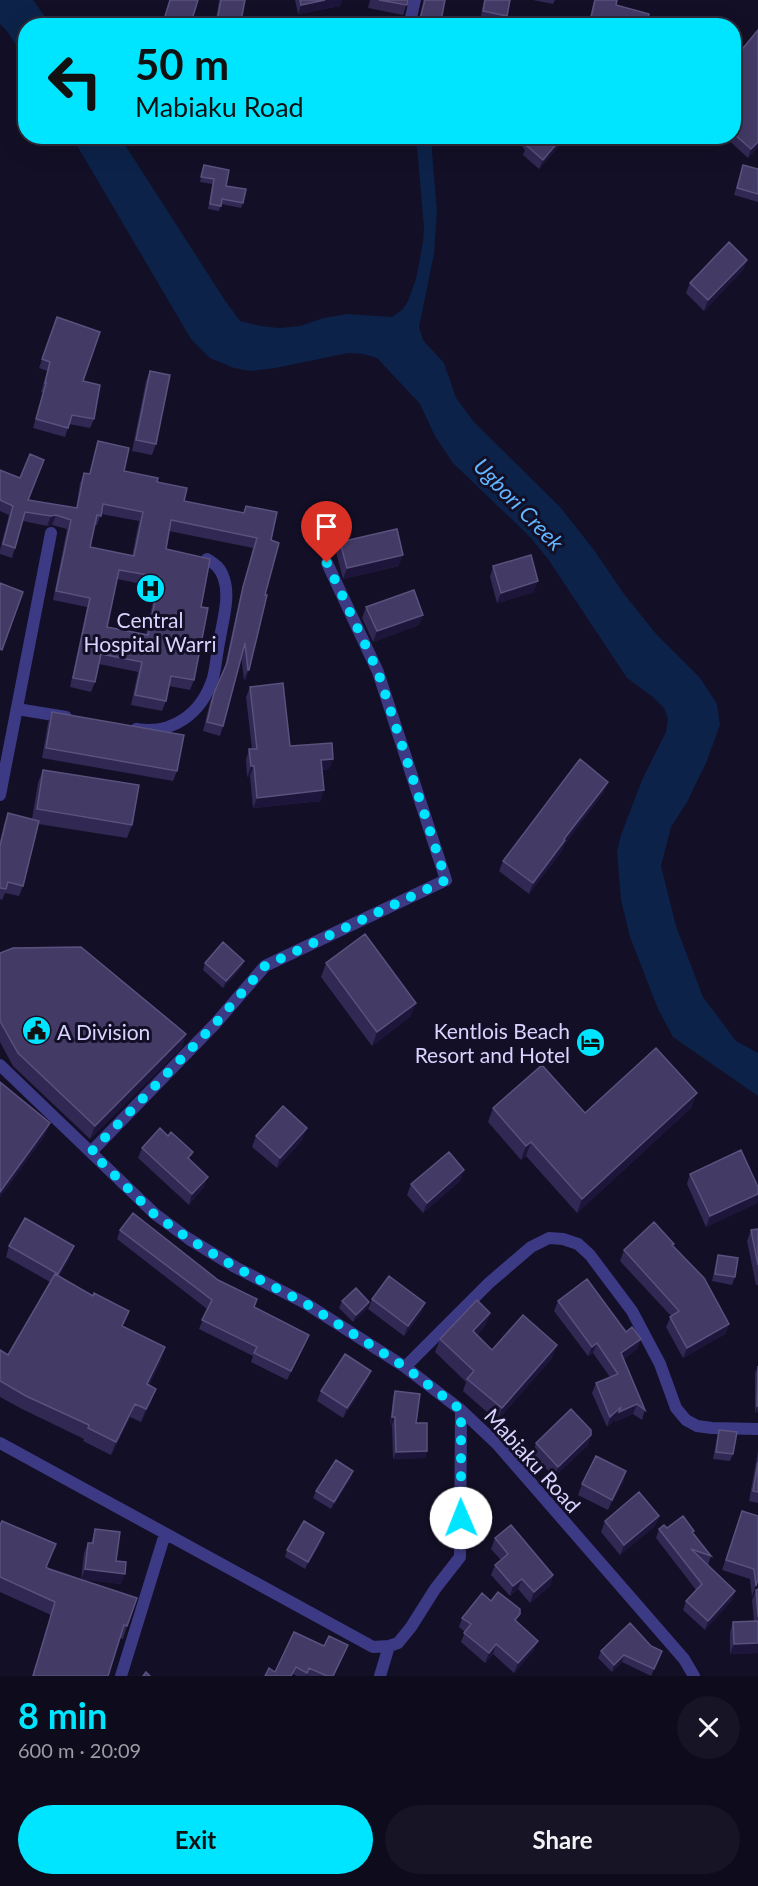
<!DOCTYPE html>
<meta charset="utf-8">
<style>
:root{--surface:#0e0b1c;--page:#171425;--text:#f1f3f6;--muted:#9b9ba3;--line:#2e2b3b;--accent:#00e5ff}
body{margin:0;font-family:Lato,sans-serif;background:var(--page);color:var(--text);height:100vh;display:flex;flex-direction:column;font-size:22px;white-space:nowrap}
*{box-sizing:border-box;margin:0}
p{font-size:20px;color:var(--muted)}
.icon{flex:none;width:33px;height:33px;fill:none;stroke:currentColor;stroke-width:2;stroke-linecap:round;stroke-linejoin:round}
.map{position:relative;height:1676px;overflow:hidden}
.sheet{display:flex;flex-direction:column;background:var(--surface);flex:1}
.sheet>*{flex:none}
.guide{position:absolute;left:18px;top:18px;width:723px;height:126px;border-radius:24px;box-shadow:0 6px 24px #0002,0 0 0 2px var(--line);background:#00e5ff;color:#111;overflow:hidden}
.pin{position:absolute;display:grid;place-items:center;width:51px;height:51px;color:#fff;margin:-62px -26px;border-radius:50% 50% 50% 0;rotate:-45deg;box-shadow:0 0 6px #0007}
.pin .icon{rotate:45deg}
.me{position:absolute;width:66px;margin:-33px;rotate:359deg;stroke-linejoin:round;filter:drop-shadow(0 0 4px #0008)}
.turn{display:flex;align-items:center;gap:21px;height:126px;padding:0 18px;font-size:27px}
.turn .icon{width:78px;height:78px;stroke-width:2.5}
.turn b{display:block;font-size:42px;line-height:51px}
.round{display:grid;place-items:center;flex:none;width:63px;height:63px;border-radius:32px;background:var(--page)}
.overview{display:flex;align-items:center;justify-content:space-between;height:102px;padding:0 18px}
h1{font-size:36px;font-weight:700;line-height:45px;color:var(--accent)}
.primary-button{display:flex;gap:12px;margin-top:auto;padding:12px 18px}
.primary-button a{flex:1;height:69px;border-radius:36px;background:var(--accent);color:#111;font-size:24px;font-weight:700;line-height:69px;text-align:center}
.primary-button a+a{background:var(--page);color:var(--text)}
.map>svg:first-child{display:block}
.water{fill:#0c2248}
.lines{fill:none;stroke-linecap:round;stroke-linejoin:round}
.street{stroke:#3d3a85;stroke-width:12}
.wall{fill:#312854;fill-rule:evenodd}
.shaded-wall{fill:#1d163a}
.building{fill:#433a66;stroke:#5a527e;stroke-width:1.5;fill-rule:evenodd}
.route{stroke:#00e5ff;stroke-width:10;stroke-dasharray:0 18}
.labels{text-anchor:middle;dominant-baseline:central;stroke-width:6;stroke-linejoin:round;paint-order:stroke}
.poi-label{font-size:21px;fill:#d9d4ff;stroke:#130f26}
.street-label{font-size:21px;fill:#d9d4ff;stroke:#130f26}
.water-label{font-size:22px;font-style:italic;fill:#62b6ff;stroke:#130f26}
</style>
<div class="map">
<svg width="758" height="1676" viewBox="0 0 758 1676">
<rect width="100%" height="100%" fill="#130f26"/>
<path class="water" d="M0,0H33L51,25L26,26L25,58L6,30L0,24Z
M72,137H120L224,299L240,321L261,326L279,328L300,326L324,318L347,314L392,317L402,310L408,301L416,279L423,242L424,228L417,146L419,137H433L432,152L437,211L434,254L419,327L423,340L444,363L456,398L474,422L560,507L594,550L624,594L657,635L700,678L717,704L720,725L706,763L687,802L671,827L661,866L676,926L703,997L736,1041L758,1053V1096L673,1037L658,1009L630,937L621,900L617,852L621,835L642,780L666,732L668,719L664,708L653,697L627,678L548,559L530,537L453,463L435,436L420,404L377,358L363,354L348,353L275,368L250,371L234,368L210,358L191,339Z"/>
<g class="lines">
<path class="street" d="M409,26L415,0
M17,709L66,717
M136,729C173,735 202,713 213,678C216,666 217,651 220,638C223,619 230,597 224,579C221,568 215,564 207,559
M0,795L51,533
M0,1065L155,1214L189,1239L235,1267L305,1303L405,1367L461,1410L498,1445L684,1659L694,1676
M91,1152L215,1024L265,966L446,880L378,672L327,563
M405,1367L489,1283L531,1247L549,1238L563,1239L578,1244L590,1255L632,1311L660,1364L676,1408L686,1420L697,1426L712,1428L758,1429
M0,1443L373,1647L389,1646L398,1643L411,1627L435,1589L460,1557L461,1410
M121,1676L165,1534
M380,1676L389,1646"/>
</g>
<path class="wall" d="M219,0H245L240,26H215Z
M295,0H342L340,6L298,14Z
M370,0H408L403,15L368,8Z
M423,0H445L419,21L423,2Z
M484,0H510L507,16L504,25L480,21Z
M533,0H555L553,4Z
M594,0H617L616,5L646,26H588Z
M734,59L758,147L748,158L724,136H734Z
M513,136H568L539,169L523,155L525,150Z
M204,165L243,203L241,208L221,204L219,211L208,209L212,184L200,182Z
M743,165L758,169V202L734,195Z
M747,260L743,270L704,311L686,293L690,283Z
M57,317L83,381L94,419L90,428L69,424L65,437L33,428L43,392H41L47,371L39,368Z
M150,371L156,444L152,455L132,451L146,381Z
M98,441L124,471L157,482L184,501L243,513L246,506L271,540L265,595L246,680H244L241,655L223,726L220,736L203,731L210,702L224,670L240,597L253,548L169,531L166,549L201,607L194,680L190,690L169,686L166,701L162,711L131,705L138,672L99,664L95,682L91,692L70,687L87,607L53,600L67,529L52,525L47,526L23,521L12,558L0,554V550L9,515L0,511V470L29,500L76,508L80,483L84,473L89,474L95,450ZM101,514L139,521L132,556L90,547L95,525H97ZM117,579L156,587L146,634L107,627Z
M340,542L399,566L343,579L336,552Z
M493,566L534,592L497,603L490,577Z
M366,607L419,625L373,642L362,618Z
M250,687L290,746L333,759L329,769L322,770L321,801L253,808L250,776L247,777L246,760L249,749H252L246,697Z
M52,712L177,771L173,781L42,758L48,723Z
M43,770L132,825L127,838L38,824L23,886L19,896L5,893L2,900L0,899V841L4,824L8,813L32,819L38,783Z
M604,792L564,845L562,851L529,894L499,871L503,861Z
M0,953L186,1034L182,1047L90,1139L13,1066L0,1042Z
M244,961L241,968L223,988L203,970L205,963Z
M326,963L411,1016L372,1046L321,977Z
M692,1107L577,1213L526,1156L521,1160L488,1122L493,1108L585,1113Z
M168,1136L190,1160L204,1187L189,1205L138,1158L142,1148Z
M256,1136L303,1139L277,1168L252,1147Z
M690,1174L757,1203L706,1227L687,1184Z
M461,1180L423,1213L407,1195L411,1184Z
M758,1229V1285H756L747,1241L751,1230Z
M120,1230L218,1280L305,1344L287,1380L251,1362L253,1356L199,1329L207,1309L117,1239Z
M9,1246L70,1257L59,1276L123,1327L161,1361L149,1385L156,1389L151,1402L141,1422L130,1417L111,1455L83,1441L84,1439L22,1409L0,1397V1350L8,1355L50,1282L6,1257Z
M673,1246L729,1324L725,1334L683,1358L666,1327L671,1316L620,1261L624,1250Z
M718,1255L735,1277L732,1285L712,1281L716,1262Z
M372,1299L425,1303L421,1313L404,1336L368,1309Z
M342,1301L369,1302L367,1309L353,1322L339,1308Z
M558,1301L641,1339L637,1349L624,1359L645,1410L642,1420L633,1414L615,1422L616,1418L607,1427L592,1393L596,1383L610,1377L593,1353L588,1356L554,1311Z
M490,1313L485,1326L477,1335L492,1350L552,1358L497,1421L463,1391L466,1382L435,1352L440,1339Z
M758,1366V1413H755V1373Z
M367,1381L343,1418L317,1401L321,1391Z
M395,1391L427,1451L425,1458L393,1459L392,1425L390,1424L393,1398Z
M719,1430L733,1454L730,1461L713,1459L717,1437Z
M591,1435L588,1445L554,1477L532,1454L536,1443Z
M758,1451V1503L749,1501Z
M626,1471L623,1482L608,1510L578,1495L582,1484Z
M351,1478L331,1509L313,1498L316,1491Z
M742,1511L758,1579L752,1597L750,1579L722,1570Z
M659,1516L655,1526L620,1555L601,1532L605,1521Z
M0,1525L51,1557L47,1567L81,1579L84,1553L88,1543H91L95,1529L116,1561L121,1584L81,1579L127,1626L123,1639L120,1638L108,1676H32L51,1615L0,1592Z
M667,1528L693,1533L711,1556L708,1565L735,1591L732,1600L705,1630L683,1610L686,1601L696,1590L656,1538L659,1529Z
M495,1538L553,1575L550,1586L530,1603L518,1589L510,1596L491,1575L495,1565L501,1560L491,1549Z
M322,1541L305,1569L285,1557L287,1550Z
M758,1589V1653L730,1654V1632L733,1622L754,1621L752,1600L756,1590Z
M462,1618L517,1622L534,1650L514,1673L493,1654L485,1663L461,1642L465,1632L459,1627Z
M324,1646L345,1652L334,1676H309L307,1675L306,1676H297L293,1674L275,1672Z
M651,1646L662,1651L651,1676L622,1662L612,1672L598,1658L601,1651Z"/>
<path class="shaded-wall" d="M325,0H342L340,6L298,14L301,5Z
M563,136H568L539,169L543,160Z
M758,142V147L748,158L751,149Z
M747,260L743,270L704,311L708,300Z
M56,515L52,525L47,526L51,516Z
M403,555L399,566L343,579L347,568Z
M538,581L534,592L497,603L501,593Z
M423,615L419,625L373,642L377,631Z
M248,670H249L246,680H244Z
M333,759L329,769L317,770L321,760Z
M251,766H254L250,776L247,777Z
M608,782L604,792L564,845L562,851L529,894L533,883L564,839Z
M324,790L321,801L253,808L257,798Z
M244,961L241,968L223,988L226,981Z
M416,1003L411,1016L372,1046L377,1032Z
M186,1034L182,1047L90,1139L95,1126Z
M697,1093L692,1107L577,1213L582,1199Z
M50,1123L45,1136L0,1198V1192Z
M307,1128L303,1139L277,1168L280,1158Z
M531,1142L526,1156L521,1160L526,1146Z
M464,1170L461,1180L423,1213L427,1203Z
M208,1177L204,1187L189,1205L192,1194Z
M758,1194V1200L757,1203L706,1227L710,1216Z
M74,1246L70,1257L55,1285L58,1274Z
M369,1302L367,1309L353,1322L356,1315Z
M425,1303L421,1313L404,1336L408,1326Z
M490,1313L485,1326L468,1344L473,1331Z
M729,1324L725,1334L683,1358L687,1348Z
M641,1339L637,1349L618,1363L621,1353Z
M597,1343L593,1353L588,1356L592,1347Z
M557,1345L552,1358L497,1421L502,1408Z
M165,1347L161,1361L142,1398L147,1384Z
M371,1371L367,1381L343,1418L347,1408Z
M156,1389L151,1402L141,1422L146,1409Z
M135,1404L130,1417L111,1455L116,1442Z
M637,1404L633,1414L615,1422L616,1418L607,1427L610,1417L621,1407Z
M757,1406L758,1413H755Z
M392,1417H395L392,1425L390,1424Z
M591,1435L588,1445L554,1477L558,1467Z
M427,1451L425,1458L393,1459L396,1452Z
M353,1471L351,1478L331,1509L334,1502Z
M626,1471L623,1482L608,1510L612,1500Z
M659,1516L655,1526L620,1555L624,1545Z
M324,1533L322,1541L305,1569L308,1562Z
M85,1569L125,1574L121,1584L81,1579Z
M553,1575L550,1586L530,1603L534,1592Z
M522,1579L518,1589L510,1596L513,1586Z
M735,1591L732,1600L705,1630L708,1621Z
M538,1641L534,1650L514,1673L518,1663Z
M758,1643V1653L730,1654L734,1644Z
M496,1644L493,1654L485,1663L489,1653Z
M624,1655L622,1662L612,1672L614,1665Z"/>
<path class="building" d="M170,0H198L190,26H162Z
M221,0H245L240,26H216Z
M300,0H325L301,5Z
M379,0H408L407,5Z
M425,0H445L440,26H416L420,19Z
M485,0H510L507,16L483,11Z
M595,0H617L616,5L649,14L646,26H589Z
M758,30V142L751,149L734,134V59Z
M525,136H563L543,160L527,146L530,142Z
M204,165L229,170L226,186L246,189L243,203L222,199L221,206L210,204L214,179L201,177Z
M743,165L758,169V194L737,188Z
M729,242L747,260L708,300L690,283Z
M57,317L100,332L83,381L100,385L94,419L72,415L68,428L36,419L46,383H45L50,362L42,359Z
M150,371L170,375L156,444L136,440Z
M98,441L129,448L124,471L158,478L157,482L187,488L184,501L244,513L246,506L277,512L271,540L279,543L265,595H267L249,670H248L245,643L223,726L207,722L214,693L227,663L243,587L257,538L171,520L166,549L210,559L201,607L208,608L194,680L171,676L166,701L135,695L142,662L101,654L95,682L73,678L90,598L56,591L71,520L56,515L51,516L25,512L15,548L3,544L13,506L0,500V470L20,478L30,454L44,460L28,500L77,508L84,473L90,474ZM103,504L143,512L134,556L90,547L97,515L101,516ZM119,570L160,577L148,635L107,627Z
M397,529L403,555L347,568L340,542Z
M531,555L538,581L501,593L493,566Z
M0,583L23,592L2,650L0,649Z
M414,590L423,615L377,631L366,607Z
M283,683L290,746L332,743L333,759L321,760L324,790L257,798L254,766H251L249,749H257L250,687Z
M52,712L184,735L177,771L46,748Z
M580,759L608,782L564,839L565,840L533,883L503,861Z
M43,770L139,785L132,825L37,809Z
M8,813L39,821L23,886L8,882L6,889L0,888V846Z
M365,934L416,1003L377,1032L326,963Z
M223,942L244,961L226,981L205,963Z
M81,947L186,1034L95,1126L18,1053L0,1021V953L13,948Z
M656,1048L697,1093L582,1199L531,1142L526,1146L493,1108L542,1065L585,1113Z
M0,1082L50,1123L0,1192Z
M283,1106L307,1128L280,1158L256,1136Z
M160,1128L168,1136L171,1132L193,1152L188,1158L208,1177L192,1194L142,1148Z
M741,1150L758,1187V1194L710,1216L690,1174Z
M449,1152L464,1170L427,1203L411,1184Z
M133,1213L218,1280L257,1299L254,1307L309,1335L291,1371L254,1353L257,1347L202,1320L212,1300L120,1230Z
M25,1218L74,1246L58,1274L9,1246Z
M654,1222L674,1244L672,1245L704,1278L729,1324L687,1348L670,1317L679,1311L624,1250Z
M758,1229V1265L751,1230Z
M718,1255L738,1258L735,1277L715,1274Z
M55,1274L93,1296L94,1293L129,1311L122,1326L165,1347L147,1384L156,1389L146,1409L135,1404L116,1442L88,1428L89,1425L26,1396L0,1381V1350L8,1355Z
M389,1276L425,1303L408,1326L372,1299Z
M587,1279L626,1332L632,1327L641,1339L621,1353L645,1410L637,1404L619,1412L621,1407L610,1417L596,1383L618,1374L597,1343L592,1347L558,1301Z
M356,1288L369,1302L356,1315L342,1301Z
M477,1300L490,1313L473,1331L492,1350L523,1315L557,1345L502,1408L467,1379L474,1371L440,1339Z
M345,1354L371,1371L347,1408L321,1391Z
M758,1366V1406H757Z
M395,1391L420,1394L416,1423H427V1451L396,1452L395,1417H392Z
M571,1409L591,1430V1435L558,1467L536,1443Z
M719,1430L737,1432L733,1454L716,1452Z
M596,1456L626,1471L612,1500L582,1484Z
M336,1460L353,1471L334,1502L316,1491Z
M758,1462V1492L753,1491Z
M639,1492L659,1516L624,1545L605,1521Z
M742,1511L758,1516V1579L756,1586L754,1569L726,1560Z
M683,1516L694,1531L692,1532L711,1556L691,1549L735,1591L708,1621L686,1601L702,1584L659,1529L664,1525L667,1528Z
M2,1521L56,1544L46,1567L49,1569L137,1598L127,1626L124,1625L108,1676H33L55,1602L0,1577V1525Z
M304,1521L324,1533L308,1562L287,1550Z
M511,1525L553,1575L534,1592L522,1579L513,1586L495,1565L508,1554L495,1538Z
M95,1529L120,1532L116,1561L126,1562L125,1574L85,1569L88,1543H93Z
M758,1589V1617L756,1590Z
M498,1592L520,1609V1614L515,1620L538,1641L518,1663L496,1644L489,1653L464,1633L471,1624L462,1618L482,1593L491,1601Z
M758,1621V1643L734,1644L733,1622Z
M630,1623L651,1646L662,1651L654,1669L624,1655L614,1665L601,1651Z
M294,1632L324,1646L329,1636L348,1645L333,1676H327L309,1668L307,1673L296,1667L291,1676H265L269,1668L275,1672Z
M146,1672L150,1676H143Z"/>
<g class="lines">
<path class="route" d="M327,563L378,672L446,880L265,966L215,1024L91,1152L154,1214L189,1239L235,1267L305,1303L405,1367L461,1410V1518"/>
</g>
<defs>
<symbol id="hospital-disc" viewBox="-11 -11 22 22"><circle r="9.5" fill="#00e5ff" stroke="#130f26"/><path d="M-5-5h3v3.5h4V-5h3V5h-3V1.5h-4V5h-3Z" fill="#111"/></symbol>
<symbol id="civic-disc" viewBox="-11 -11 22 22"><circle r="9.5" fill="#00e5ff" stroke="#130f26"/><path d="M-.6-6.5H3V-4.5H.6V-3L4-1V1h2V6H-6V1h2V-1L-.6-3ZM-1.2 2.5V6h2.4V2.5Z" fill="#111"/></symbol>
<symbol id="hotel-disc" viewBox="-11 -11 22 22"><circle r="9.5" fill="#00e5ff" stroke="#130f26"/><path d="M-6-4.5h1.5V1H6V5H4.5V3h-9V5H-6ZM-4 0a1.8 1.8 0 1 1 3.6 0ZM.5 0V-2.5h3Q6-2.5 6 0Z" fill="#111"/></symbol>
</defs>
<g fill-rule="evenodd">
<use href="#hospital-disc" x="134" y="572" width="33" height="33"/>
<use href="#civic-disc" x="20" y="1014" width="33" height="33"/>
<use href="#hotel-disc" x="574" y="1026" width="33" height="33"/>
</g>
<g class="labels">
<g class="poi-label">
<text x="150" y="619">Central<tspan x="150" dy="24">Hospital Warri</tspan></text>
<text x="570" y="1030" text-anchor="end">Kentlois Beach<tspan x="570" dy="24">Resort and Hotel</tspan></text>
<text x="57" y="1031" text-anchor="start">A Division</text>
</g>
<g class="street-label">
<text transform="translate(533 1460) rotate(48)">Mabiaku Road</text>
</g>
<g class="water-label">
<text transform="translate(519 504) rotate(46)">Ugbori Creek</text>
</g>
</g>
</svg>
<div class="pin" style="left:327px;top:563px;background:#d93025"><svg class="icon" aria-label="arrive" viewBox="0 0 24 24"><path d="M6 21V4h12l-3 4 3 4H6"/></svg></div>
<svg class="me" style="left:461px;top:1518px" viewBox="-20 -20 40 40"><circle r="19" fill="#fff"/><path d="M0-13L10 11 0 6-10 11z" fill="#00e5ff"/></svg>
<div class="guide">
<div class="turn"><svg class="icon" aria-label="left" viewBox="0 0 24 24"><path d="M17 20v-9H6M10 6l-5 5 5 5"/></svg><div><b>50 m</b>Mabiaku Road</div></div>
</div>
</div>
<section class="sheet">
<div class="overview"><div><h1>8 min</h1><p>600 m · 20:09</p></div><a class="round"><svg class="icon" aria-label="close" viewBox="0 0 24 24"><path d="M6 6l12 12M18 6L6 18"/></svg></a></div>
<div class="primary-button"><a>Exit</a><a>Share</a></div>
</section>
